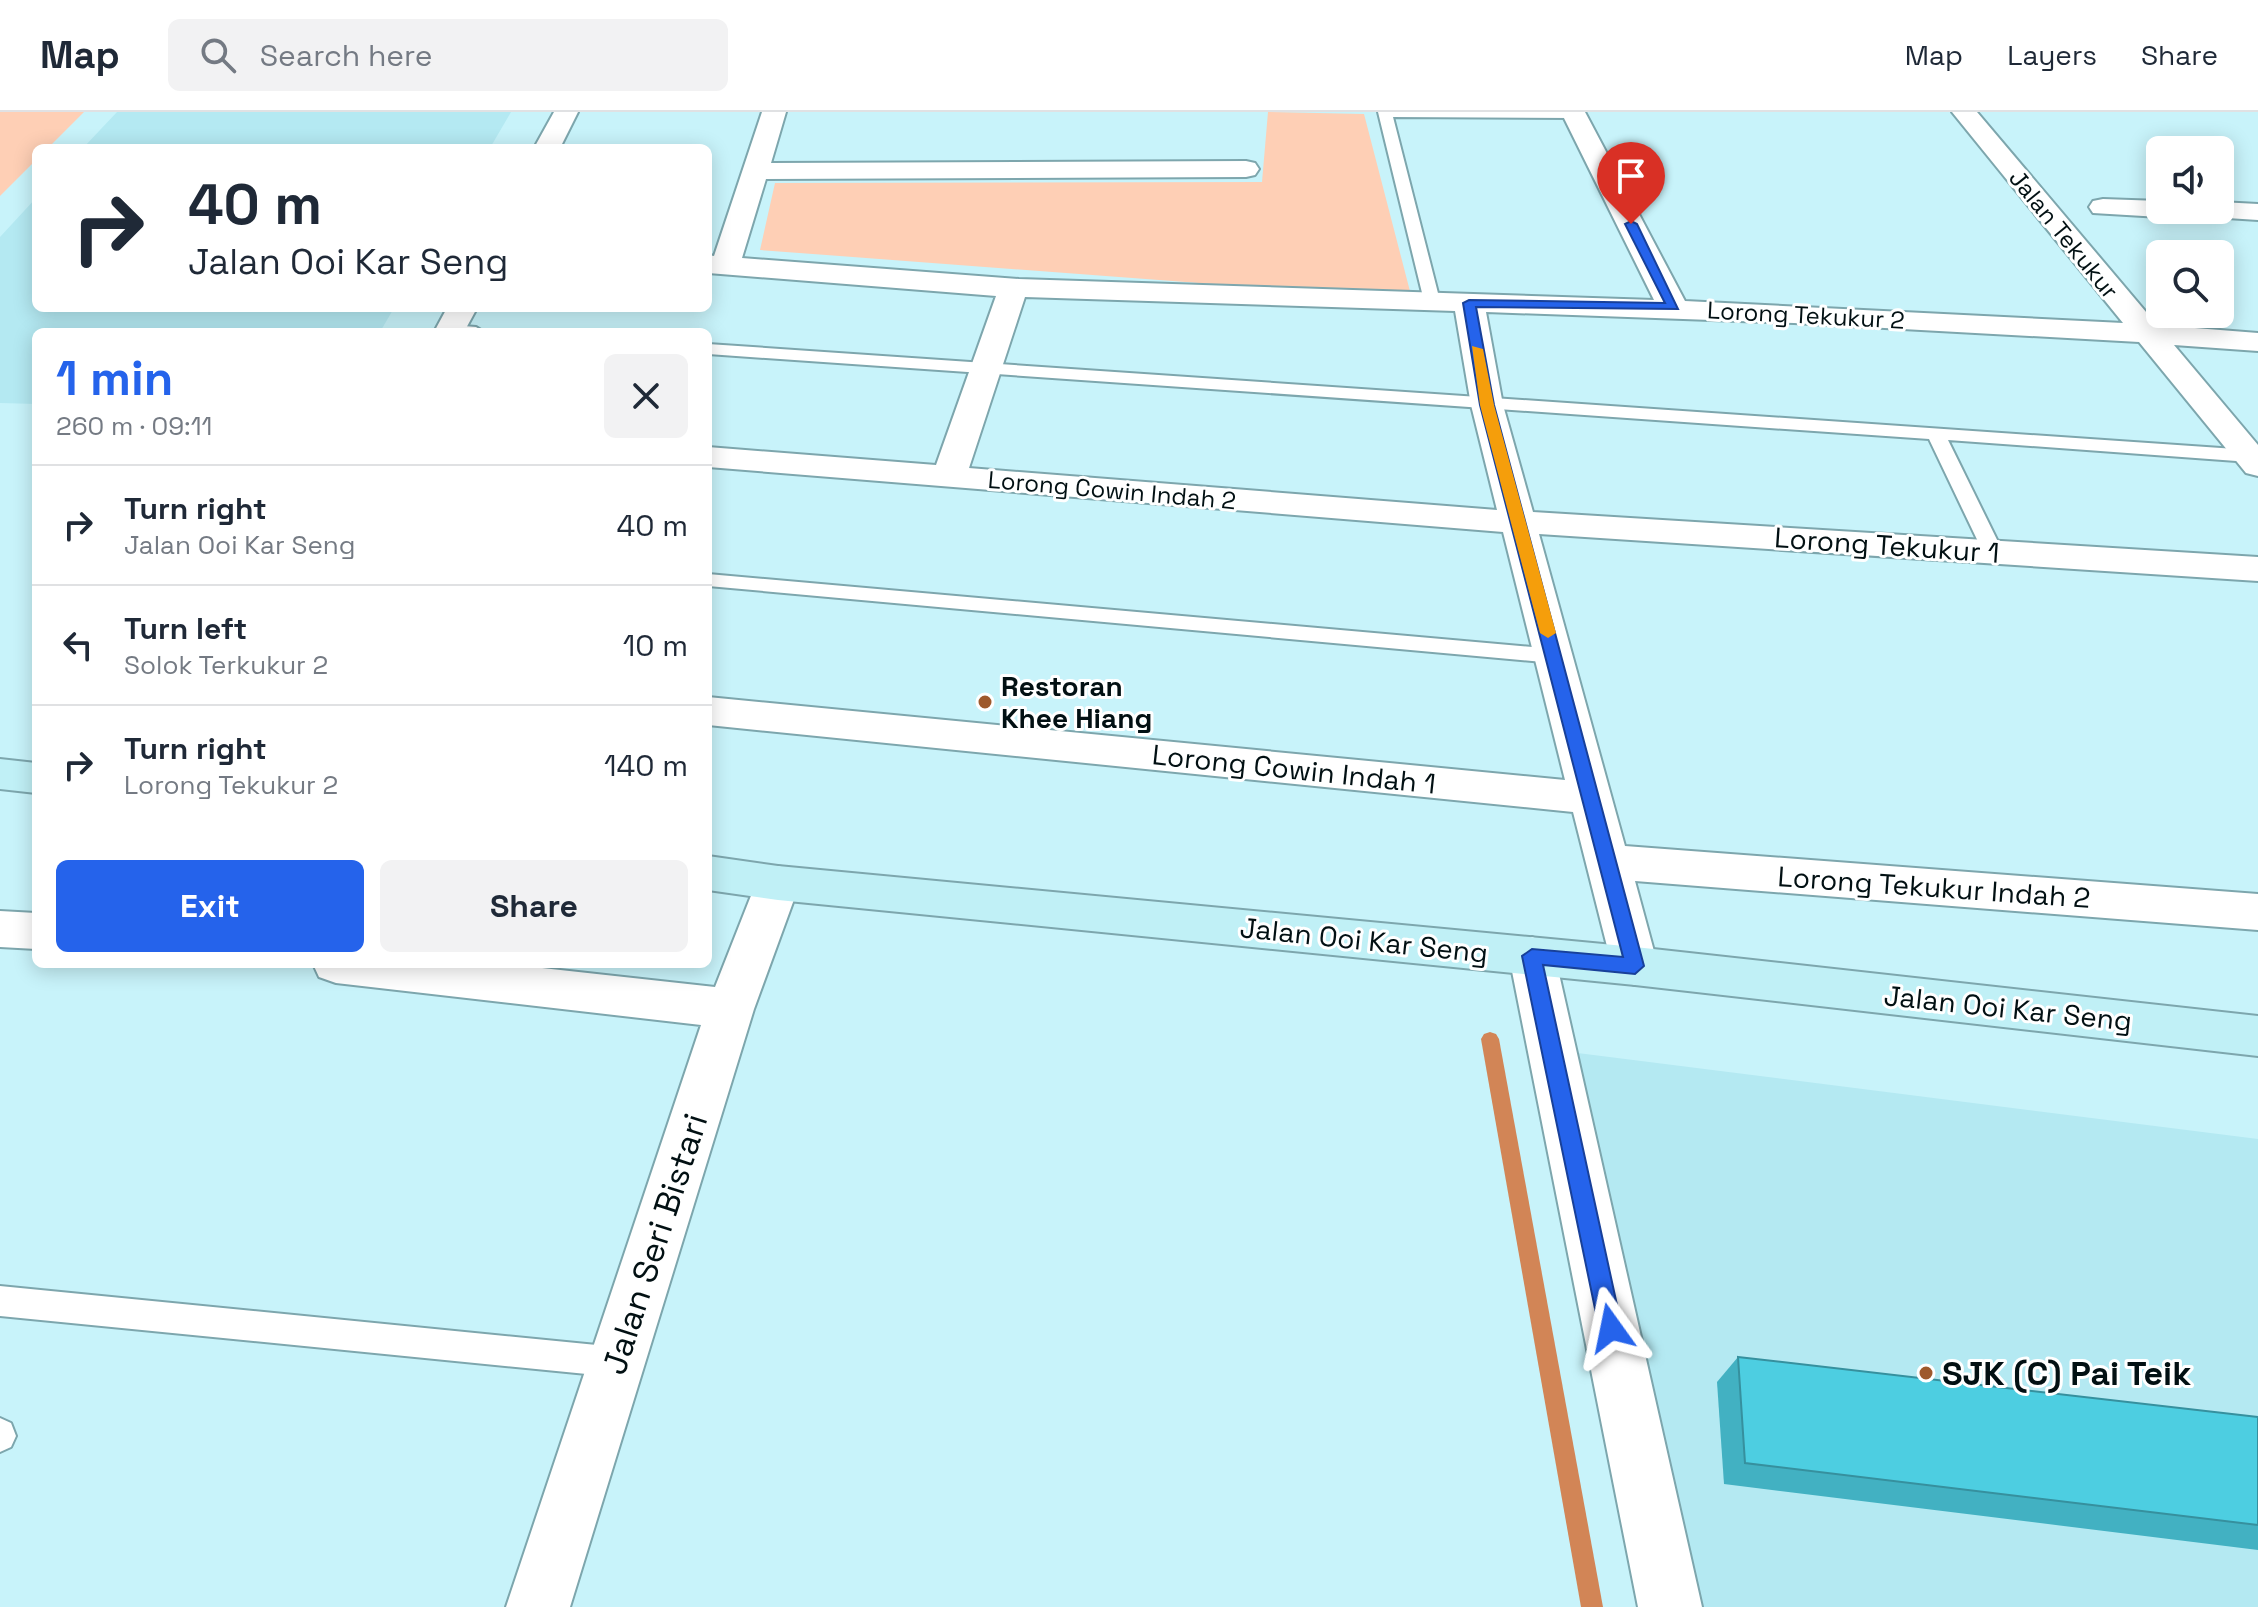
<!DOCTYPE html>
<meta charset="utf-8">
<style>
:root{--surface:#fff;--page:#f2f2f3;--text:#1f2937;--muted:#747a83;--line:#e0e1e3;--accent:#2563eb}
body{margin:0;font-family:"Space Grotesk",sans-serif;background:var(--page);color:var(--text);height:100vh;display:flex;flex-direction:column;font-size:30px;white-space:nowrap}
*{box-sizing:border-box;margin:0}
p{font-size:26px;color:var(--muted)}
.icon{flex:none;width:44px;height:44px;fill:none;stroke:currentColor;stroke-width:2;stroke-linecap:round;stroke-linejoin:round}
.map{position:relative;flex:1;overflow:hidden}
.panel{position:absolute;left:32px;top:216px;width:680px;height:640px;display:flex;flex-direction:column;background:var(--surface);border-radius:12px;box-shadow:0 4px 20px #0003}
.panel>*{flex:none}
.banner{position:absolute;left:32px;top:32px;width:680px;height:168px;border-radius:12px;box-shadow:0 4px 20px #0003;background:#fff;color:var(--text);overflow:hidden}
.fabs{position:absolute;left:2146px;top:24px;display:grid;gap:16px}
.fabs a{display:grid;place-items:center;width:88px;height:88px;border-radius:12px;background:var(--surface);box-shadow:0 4px 20px #0003;font-size:40px}
.pin{position:absolute;display:grid;place-items:center;width:68px;height:68px;color:#fff;margin:-82px -34px;border-radius:50% 50% 50% 0;rotate:-45deg;box-shadow:0 0 8px #0007}
.pin .icon{rotate:45deg}
.me{position:absolute;width:88px;margin:-44px;rotate:348deg;stroke-linejoin:round;filter:drop-shadow(0 0 6px #0008)}
.turn{display:flex;align-items:center;gap:28px;height:168px;padding:0 24px;font-size:36px}
.turn .icon{width:104px;height:104px;stroke-width:2.5}
.turn b{display:block;font-size:56px;line-height:68px}
.round{display:grid;place-items:center;flex:none;width:84px;height:84px;border-radius:12px;background:var(--page)}
.summary{display:flex;align-items:center;justify-content:space-between;height:136px;padding:0 24px}
h1{font-size:48px;font-weight:700;line-height:60px;color:var(--accent)}
.button{display:flex;gap:16px;margin-top:auto;padding:16px 24px}
.button a{flex:1;height:92px;border-radius:12px;background:var(--accent);color:#fff;font-size:32px;font-weight:700;line-height:92px;text-align:center}
.button a+a{background:var(--page);color:var(--text)}
ul{padding:0;list-style:none}
li{display:flex;align-items:center;gap:24px;height:120px;padding:0 24px;border-top:2px solid var(--line)}
li div{flex:1}
li b{display:block;font-size:30px}
li em{font-style:normal}
header{display:flex;align-items:center;gap:48px;box-sizing:border-box;height:112px;padding:0 40px;background:var(--surface);border-bottom:2px solid var(--line)}
header strong{font-size:38px}
nav{display:flex;gap:44px;margin-inline-start:auto;font-size:28px}
.search{width:560px;height:72px;background:var(--page);display:flex;align-items:center;gap:20px;box-sizing:border-box;padding:0 28px;border-radius:12px;color:var(--muted);font-size:30px}
.map>svg:first-child{display:block}
.built{fill:#b4e9f2}
.green{fill:#fecfb5}
.lines{fill:none;stroke-linecap:round;stroke-linejoin:round}
.stream{fill:#d28556;fill-rule:evenodd}
.lane-casing{stroke:#7da6ad;stroke-width:4}
.street-casing{stroke:#7da6ad;stroke-width:4}
.secondary-casing{stroke:#7da6ad;stroke-width:4}
.lane{fill:#fff;fill-rule:evenodd}
.street{fill:#fff;fill-rule:evenodd}
.secondary{fill:#c0f0f6;fill-rule:evenodd}
.wall{fill:#42b1c2}
.building{fill:#4dcee1;stroke:#36909e;stroke-width:2}
.route{fill:#2563eb;stroke:#184099;stroke-width:2}
.slow{fill:#f59e0b}
.poi-dot{fill:#9e592c;stroke:#fff;stroke-width:3}
.labels{text-anchor:middle;dominant-baseline:central;stroke-width:6;stroke-linejoin:round;paint-order:stroke}
.far-street-label{font-size:24px;fill:#021013;stroke:#fff}
.street-label{font-size:28px;fill:#021013;stroke:#fff}
.poi-label{font-size:28px;font-weight:bold;fill:#021013;stroke:#fff;text-anchor:start}
.near-street-label{font-size:34px;fill:#021013;stroke:#fff}
.near-poi-label{font-size:34px;font-weight:bold;fill:#021013;stroke:#fff;text-anchor:start}
</style>
<header>
<strong>Map</strong>
<div class="search"><svg class="icon" aria-label="search" viewBox="0 0 24 24"><circle cx="10" cy="10" r="6"/><path d="M15 15l6 6"/></svg>Search here</div>
<nav><a>Map</a><a>Layers</a><a>Share</a></nav>
</header>
<div class="map">
<svg width="2258" height="1495" viewBox="0 0 2258 1495">
<rect width="100%" height="100%" fill="#c8f3fa"/>
<path class="built" d="M117,0H511L490,36H83Z
M36,86V196H394L380,220H36V292L0,291V125Z
M1530,935L2258,1027V1495H1638Z"/>
<path class="green" d="M0,0H84L48,36H36V48L0,84Z
M1268,0L1364,2L1412,187L760,138L775,71L1262,70Z"/>
<g class="lines">
<path class="stream" d="M1490,920L1496,922L1499,927L1603,1495H1581L1481,927L1484,922Z"/>
<defs>
<path id="lane" d="M1378,0H1579L1581,2L1574,6L1393,5L1440,189L1432,194L1424,189Z
M450,213L476,215L484,220H443L444,214Z
M708,232L2250,338L2256,340L2258,346L2250,350L1948,328L2003,440L1993,446L1983,440L1929,327L708,242Z
M708,462L1554,537L1565,544L1554,551L708,474Z
M0,1174L617,1235L628,1239L633,1250L628,1261L617,1265L0,1204Z
M0,1306L11,1311L16,1324L11,1335L0,1340Z"/>
<path id="street" d="M554,0H578L560,36H534Z
M762,0H786L771,51L1246,49L1255,51L1259,57L1255,63L1246,65L766,67L742,146L1019,167L1654,188L1561,0H1585L1685,189L2123,211L1952,0H1977L2157,213L2258,221V239L2174,233L2258,333V364L2246,361L2139,230L1794,211L1486,200L1503,293L1533,400L2258,445V469L1539,422L1625,734L2258,782V818L1635,769L1658,854L1652,867L1635,873L1618,867L1612,854L1573,700L708,613V585L1565,668L1503,420L708,355V335L936,353L996,184L708,161V143L714,144ZM1025,185L1455,199L1471,293L1497,398L969,356Z
M2103,87L2160,89V98H2173L2160,105L2093,101L2089,95L2093,89Z
M2220,90L2258,92V108L2196,104L2192,98H2220Z
M447,196H477L464,220H434Z
M778,754L794,759L800,771L754,897L570,1495H506L701,913L336,871L319,865L313,852H506L715,875L756,771L762,759Z
M0,799L36,801V837L0,835Z
M1532,825L1548,831L1555,844L1702,1495H1638L1509,844L1516,831Z"/>
<path id="secondary" d="M0,647L36,651V681L0,677Z
M708,744L778,754L1635,835L2258,904V944L1635,873L778,788L708,778Z"/>
</defs>
<use href="#lane" class="lane-casing"/>
<use href="#street" class="street-casing"/>
<use href="#secondary" class="secondary-casing"/>
<use href="#lane" class="lane"/>
<use href="#street" class="street"/>
<use href="#secondary" class="secondary"/>
</g>
<path class="wall" d="M1738,1245L2258,1305V1438L1724,1372L1717,1270Z"/>
<path class="building" d="M1738,1245L2258,1305V1413L1745,1351Z"/>
<path class="route" d="M1631,109L1637,112L1678,197L1476,195L1494,293L1644,854L1635,862L1543,853L1622,1216L1619,1224L1611,1227L1602,1224L1599,1216L1522,844L1532,837L1623,845L1480,293L1463,191L1469,188L1665,191L1625,112Z"/>
<path class="slow" d="M1472,234L1483,237L1494,293L1556,521L1548,526L1540,521L1480,293Z"/>
<g class="poi-dot">
<circle cx="985" cy="590" r="8"/>
<circle cx="1926" cy="1261" r="8"/>
</g>
<g class="labels">
<g class="far-street-label">
<text transform="translate(2064 122) rotate(51)">Jalan Tekukur</text>
<text transform="translate(1806 203) rotate(3)">Lorong Tekukur 2</text>
<text transform="translate(1112 378) rotate(5)">Lorong Cowin Indah 2</text>
</g>
<g class="street-label">
<text transform="translate(1887 433) rotate(4)">Lorong Tekukur 1</text>
<text transform="translate(1294 657) rotate(6)">Lorong Cowin Indah 1</text>
<text transform="translate(1934 775) rotate(4)">Lorong Tekukur Indah 2</text>
<text transform="translate(1364 828) rotate(6)">Jalan Ooi Kar Seng</text>
<text transform="translate(2008 896) rotate(6)">Jalan Ooi Kar Seng</text>
</g>
<g class="poi-label">
<text x="1001" y="574">Restoran<tspan x="1001" dy="32">Khee Hiang</tspan></text>
</g>
<g class="near-street-label">
<text transform="translate(655 1132) rotate(-72)">Jalan Seri Bistari</text>
</g>
<g class="near-poi-label">
<text x="1942" y="1261">SJK (C) Pai Teik</text>
</g>
</g>
</svg>
<div class="fabs">
<a><svg class="icon" aria-label="sound" viewBox="0 0 24 24"><path d="M4 9h4l5-4v14l-5-4H4zM17 9q2 3 0 6"/></svg></a>
<a><svg class="icon" aria-label="search" viewBox="0 0 24 24"><circle cx="10" cy="10" r="6"/><path d="M15 15l6 6"/></svg></a>
</div>
<div class="pin" style="left:1631px;top:112px;background:#d93025"><svg class="icon" aria-label="arrive" viewBox="0 0 24 24"><path d="M6 21V4h12l-3 4 3 4H6"/></svg></div>
<svg class="me" style="left:1611px;top:1216px" viewBox="-20 -20 40 40"><path d="M0-17L14 15 0 8-14 15z" fill="#2563eb" stroke="#fff" stroke-width="4"/></svg>
<div class="banner">
<div class="turn"><svg class="icon" aria-label="right" viewBox="0 0 24 24"><path d="M7 20v-9h11M14 6l5 5-5 5"/></svg><div><b>40 m</b>Jalan Ooi Kar Seng</div></div>
</div>
<section class="panel">
<div class="summary"><div><h1>1 min</h1><p>260 m · 09:11</p></div><a class="round"><svg class="icon" aria-label="close" viewBox="0 0 24 24"><path d="M6 6l12 12M18 6L6 18"/></svg></a></div>
<ul>
<li><svg class="icon" aria-label="right" viewBox="0 0 24 24"><path d="M7 20v-9h11M14 6l5 5-5 5"/></svg><div><b>Turn right</b><p>Jalan Ooi Kar Seng</p></div><em>40 m</em></li>
<li><svg class="icon" aria-label="left" viewBox="0 0 24 24"><path d="M17 20v-9H6M10 6l-5 5 5 5"/></svg><div><b>Turn left</b><p>Solok Terkukur 2</p></div><em>10 m</em></li>
<li><svg class="icon" aria-label="right" viewBox="0 0 24 24"><path d="M7 20v-9h11M14 6l5 5-5 5"/></svg><div><b>Turn right</b><p>Lorong Tekukur 2</p></div><em>140 m</em></li>
</ul>
<div class="button"><a>Exit</a><a>Share</a></div>
</section>
</div>
